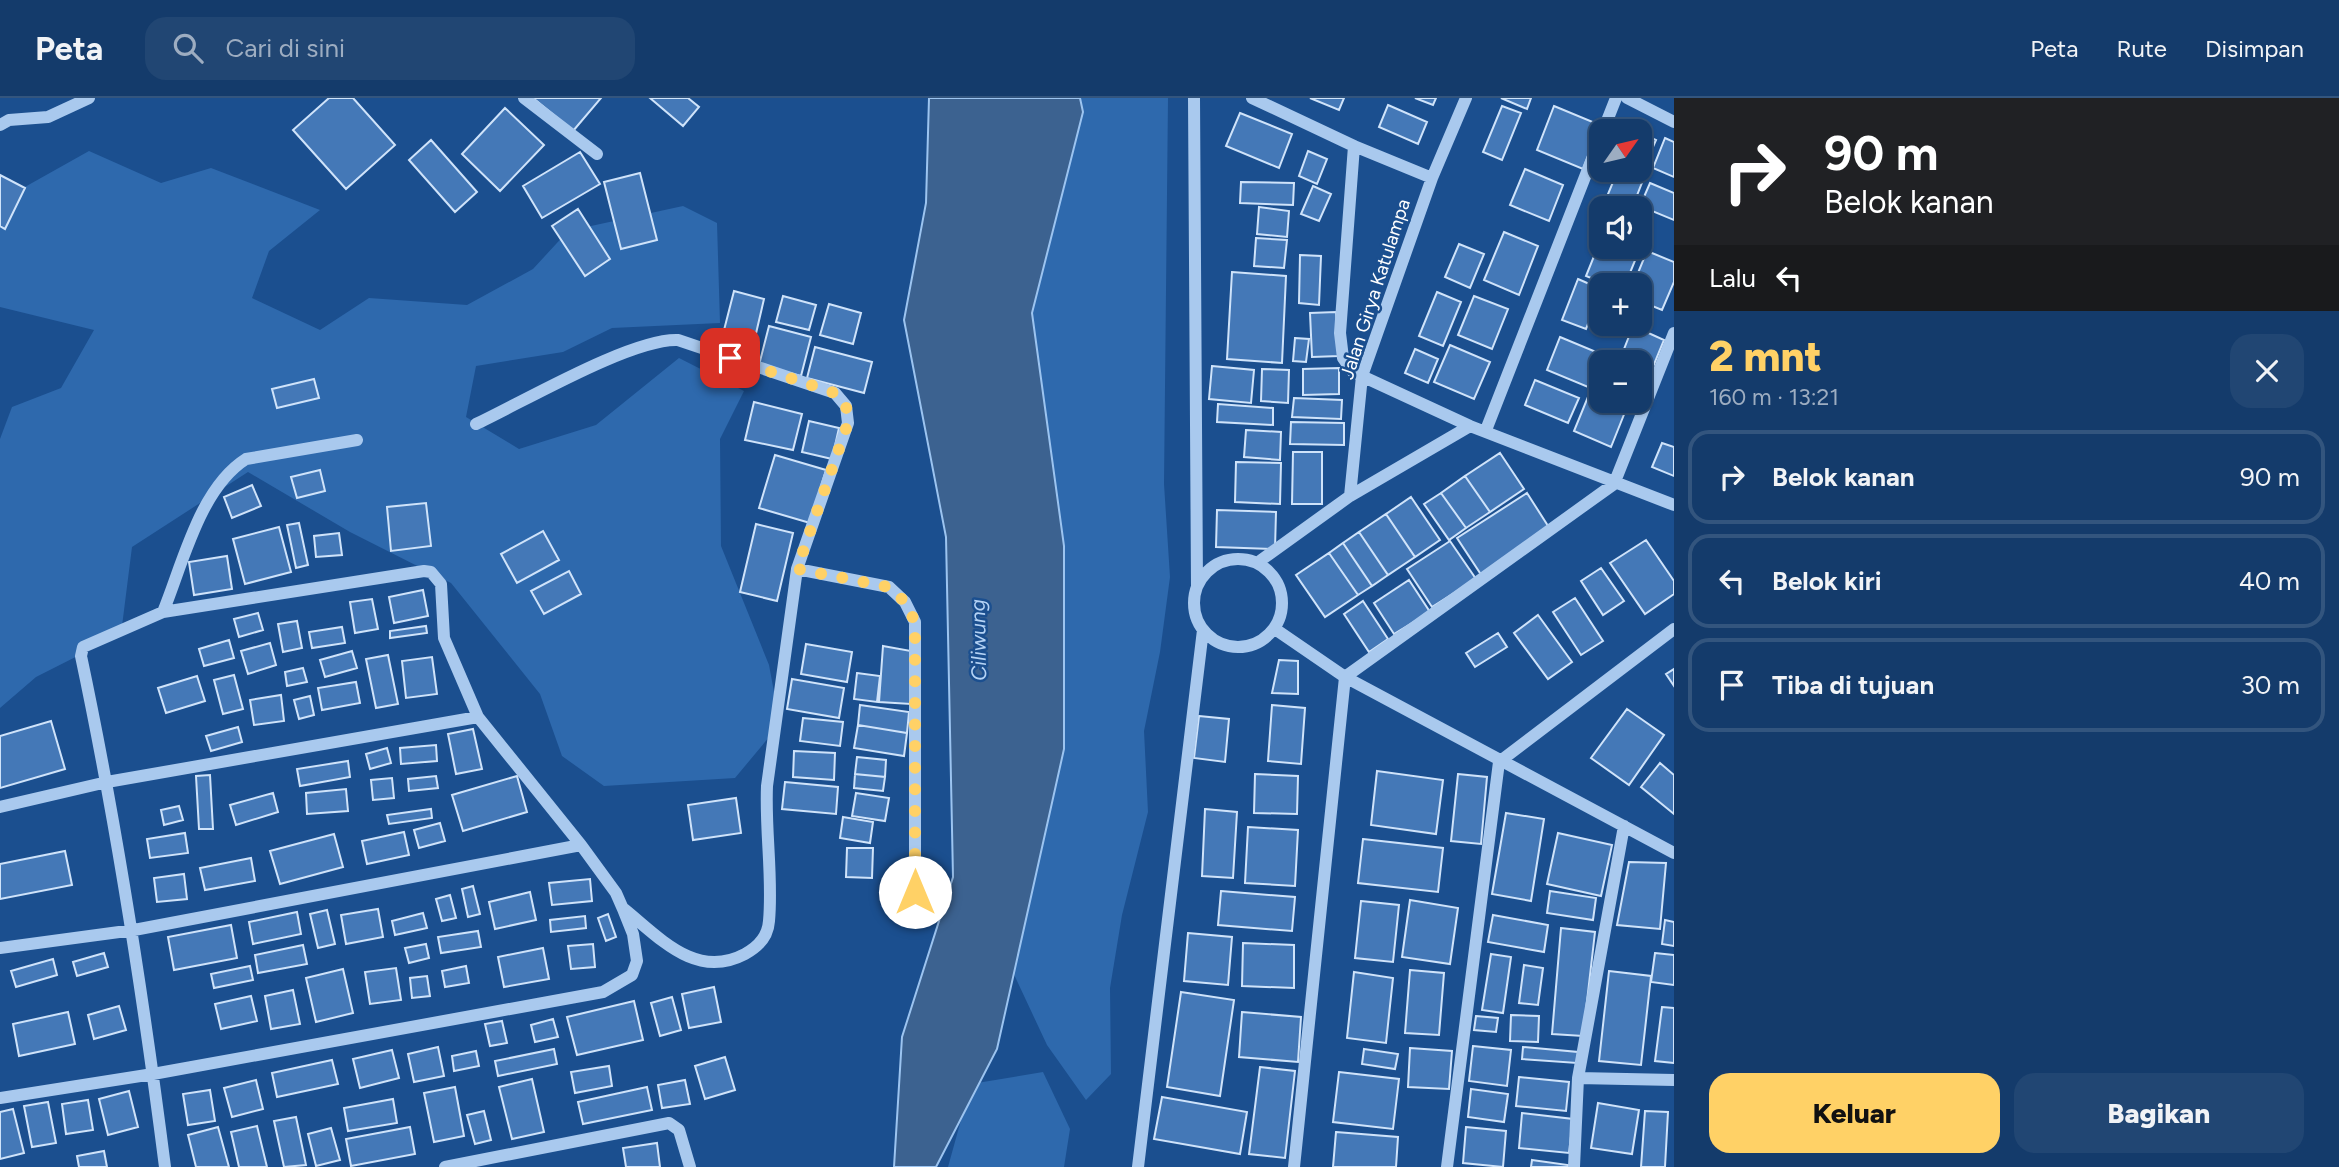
<!DOCTYPE html>
<html lang="id">
<meta charset="utf-8">
<style>
:root{--surface:#143b6b;--page:#214673;--text:#f1f3f6;--muted:#9dadc1;--line:#33557e;--accent:#ffd166}
body{margin:0;font-family:Figtree,sans-serif;background:var(--page);color:var(--text);height:100vh;display:flex;flex-direction:column;font-size:26px;white-space:nowrap}
*{box-sizing:border-box;margin:0}
p{font-size:23px;color:var(--muted)}
.icon{flex:none;width:38px;height:38px;fill:none;stroke:currentColor;stroke-width:2;stroke-linecap:round;stroke-linejoin:round}
.map{position:relative;flex:1;overflow:hidden}
.sheet{display:flex;flex-direction:column;background:var(--surface);width:665px}
.sheet>*{flex:none}
.banner{background:#202124;color:#fff;overflow:hidden}
.needle{width:46px;rotate:56deg}
.tools{position:absolute;left:1589px;top:21px;display:grid;gap:14px}
.tools a{display:grid;place-items:center;width:63px;height:63px;border-radius:14px;background:var(--surface);box-shadow:0 2px 5px #0004,0 0 0 2px var(--line);font-size:35px}
.pin{position:absolute;display:grid;place-items:center;width:60px;height:60px;color:#fff;margin:-30px;border-radius:14px;box-shadow:0 4px 10px #0006}
.me{position:absolute;width:77px;margin:-38px;rotate:0deg;stroke-linejoin:round;filter:drop-shadow(0 0 5px #0008)}
.turn{display:flex;align-items:center;gap:24px;height:147px;padding:0 35px;font-size:32px}
.turn .icon{width:91px;height:91px;stroke-width:2.5}
.turn b{display:block;font-size:49px;line-height:60px}
.then{display:flex;align-items:center;height:66px;padding:0 35px;background:#0003;gap:14px;font-size:26px}
.round{display:grid;place-items:center;flex:none;width:74px;height:74px;border-radius:21px;background:var(--page)}
.headline{display:flex;align-items:center;justify-content:space-between;height:119px;padding:0 35px}
h1{font-size:42px;font-weight:800;line-height:52px;color:var(--accent)}
.primary-button{display:flex;gap:14px;margin-top:auto;padding:14px 35px}
.primary-button a{flex:1;height:80px;border-radius:21px;background:var(--accent);color:#111;font-size:28px;font-weight:800;line-height:80px;text-align:center}
.primary-button a+a{background:var(--page);color:var(--text)}
ul{padding:0;list-style:none}
li{display:flex;align-items:center;gap:21px;height:94px;margin:0 14px 10px;padding:0 21px;border:4px solid var(--line);border-radius:21px}
li div{flex:1}
li b{display:block;font-size:26px}
li em{font-style:normal}
header{display:flex;align-items:center;gap:42px;box-sizing:border-box;height:98px;padding:0 35px;background:var(--surface);border-bottom:2px solid var(--line)}
header strong{font-size:33px}
nav{display:flex;gap:38px;margin-inline-start:auto;font-size:24px}
.search{width:490px;height:63px;background:var(--page);display:flex;align-items:center;gap:18px;box-sizing:border-box;padding:0 24px;border-radius:21px;color:var(--muted);font-size:26px}
main{display:flex;flex:1;min-height:0}
.map>svg:first-child{display:block}
.green{fill:#2e69ad}
.water{fill:#3c6290;stroke:#9cc4f0;stroke-width:2}
.building{fill:#4478b7;stroke:#cfe3fa;stroke-width:2}
.lines{fill:none;stroke-linecap:round;stroke-linejoin:round}
.minor{stroke:#a9c9ee;stroke-width:12}
.route{stroke:#ffd166;stroke-width:12;stroke-dasharray:0 21.6}
.labels{text-anchor:middle;dominant-baseline:central;stroke-width:5;stroke-linejoin:round;paint-order:stroke}
.street-label{font-size:19px;fill:#fff;stroke:#1b4f8f}
.water-label{font-size:21px;font-style:italic;fill:#b5d3f5;stroke:#1b4f8f}
</style>
<header>
<strong>Peta</strong>
<div class="search"><svg class="icon" aria-label="search" viewBox="0 0 24 24"><circle cx="10" cy="10" r="6"/><path d="M15 15l6 6"/></svg>Cari di sini</div>
<nav><a>Peta</a><a>Rute</a><a>Disimpan</a></nav>
</header>
<main>
<div class="map">
<svg width="1674" height="1069" viewBox="0 0 1674 1069">
<rect width="100%" height="100%" fill="#1b4f8f"/>
<path class="green" d="M1042,0H1168L1164,386L1170,479L1160,554L1144,633L1148,714L1122,817L1110,890L1111,976L1086,1002L1047,947L1003,853L1008,316Z
M89,53L161,85L211,70L320,112L269,153L252,200L320,232L369,200L467,207L533,171L568,133L683,108L717,125L720,225L612,230L563,254L476,268L466,319L519,351L596,327L679,260L744,293L720,341L721,448L769,567L780,626L735,680L604,688L562,658L540,596L451,485L350,434L248,374L132,449L121,536L36,579L0,610V341L12,309L61,290L94,232L0,209V126L7,99Z
M1043,974L1070,1031L1064,1069H948L971,986Z"/>
<path class="water" d="M929,0H1080L1083,14L1032,215L1064,448V651L997,951L936,1069H894L902,939L953,779L946,439L904,222L926,105Z"/>
<path class="building" d="M329,0H353L395,47L346,91L293,32Z
M533,0H601L573,33Z
M650,0H688L699,9L683,28Z
M1310,0H1344L1339,12Z
M1415,0H1436L1433,7Z
M1501,0H1531L1527,11Z
M1388,7L1427,24L1418,46L1379,29Z
M1502,8L1521,15L1502,62L1483,54Z
M1554,8L1600,27L1583,71L1537,52Z
M505,10L544,47L500,93L462,56Z
M1240,15L1292,36L1279,70L1226,48Z
M1640,35L1656,42L1646,65L1640,63Z
M1665,40L1674,44V79L1653,70Z
M431,42L477,94L455,114L409,62Z
M1308,53L1327,61L1317,86L1299,78Z
M580,54L600,86L542,120L523,88Z
M1525,71L1563,87L1549,123L1510,107Z
M1618,72H1633L1645,77L1632,110L1603,108Z
M640,75L657,142L621,151L604,84Z
M0,77L25,90L5,131L0,128Z
M1241,84L1294,85L1293,107L1240,105Z
M1650,85L1674,95V122L1640,108Z
M1313,88L1331,96L1319,123L1301,116Z
M1259,109L1289,113L1287,139L1257,136Z
M578,111L610,161L585,178L552,128Z
M1504,134L1538,148L1519,197L1484,182Z
M1256,140L1287,142L1284,170L1254,168Z
M1601,141V149H1640V142L1643,143L1625,187H1608L1586,178Z
M1459,146L1484,156L1470,190L1445,179Z
M1647,153L1674,164V184L1662,212L1640,203V187H1633Z
M1300,157L1321,158L1319,207L1299,205Z
M1232,174L1286,178L1282,265L1227,261Z
M1578,181L1601,191L1586,231L1562,222Z
M734,193L764,201L754,244L723,236Z
M1437,194L1461,204L1443,248L1419,238Z
M783,198L816,207L809,232L776,224Z
M1474,198L1508,211L1492,251L1458,237Z
M829,206L861,215L853,246L820,237Z
M1336,214L1339,258L1312,259L1310,215Z
M769,228L811,239L801,278L759,267Z
M1633,228L1664,242L1646,286L1640,284V264H1619Z
M1560,239L1601,256L1588,289L1547,272Z
M1295,240L1309,241L1306,264L1293,263Z
M1450,247L1490,264L1474,301L1434,284Z
M815,249L872,264L864,295L807,280Z
M1415,251L1438,261L1428,285L1405,275Z
M1212,268L1254,272L1251,305L1209,301Z
M1339,270V296L1303,297V271Z
M1262,271L1289,272L1288,305L1261,303Z
M314,281L319,300L277,310L272,291Z
M1535,282L1579,300L1568,325L1525,307Z
M1592,289L1601,293V303L1629,304L1611,349L1574,333Z
M1294,300L1342,302L1341,321L1292,319Z
M754,304L802,316L793,352L745,342Z
M1218,306L1273,310V327L1217,324Z
M809,323L839,330L832,361L802,354Z
M1291,324L1344,325V347L1290,346Z
M1246,332L1281,334L1280,362L1244,359Z
M1662,345L1674,349V378L1652,369Z
M1293,354H1322V406H1292Z
M1500,355L1524,391L1490,414L1465,378Z
M775,357L826,372L810,425L759,410Z
M1236,364L1281,365L1280,406L1235,404Z
M320,372L325,393L297,400L291,379Z
M1465,378L1490,414L1466,430L1441,395Z
M252,387L261,408L232,420L224,399Z
M1441,395L1466,430L1449,442L1424,406Z
M1527,395L1550,431L1482,478L1457,440Z
M1411,399L1440,442L1415,459L1386,416Z
M426,405L431,448L391,453L387,409Z
M1217,412L1276,414L1275,451L1216,449Z
M1386,416L1415,459L1388,477L1359,434Z
M299,425L308,467L296,470L287,427Z
M756,426L793,435L777,503L740,494Z
M279,429L291,474L245,486L233,441Z
M543,433L559,462L517,485L501,456Z
M1359,434L1388,477L1372,488L1343,445Z
M339,435L342,457L316,459L314,438Z
M1646,442L1674,483V496L1645,516L1610,465Z
M1450,443L1476,481L1432,509L1407,471Z
M1343,445L1372,488L1358,497L1329,455Z
M1329,455L1358,497L1325,519L1296,477Z
M227,458L232,491L194,497L189,464Z
M1601,470L1624,503L1603,517L1581,483Z
M569,473L581,496L544,516L531,493Z
M1409,482L1430,514L1394,536L1374,505Z
M423,492L428,518L394,525L389,499Z
M1575,500L1603,543L1581,557L1553,514Z
M372,501L378,531L355,535L350,504Z
M1363,503L1388,541L1369,554L1344,516Z
M258,515L263,532L239,539L234,521Z
M1538,517L1572,564L1548,581L1514,535Z
M297,523L302,550L283,554L278,526Z
M426,528L427,535L390,540V533Z
M342,529L345,545L312,550L309,534Z
M1498,535L1507,549L1475,569L1466,555Z
M229,542L234,560L204,568L199,551Z
M270,545L276,567L248,576L241,553Z
M806,546L852,554L847,584L801,576Z
M883,548L911,553V606L879,604Z
M352,553L357,570L325,579L320,562Z
M388,557L398,606L376,610L366,561Z
M432,559L437,596L406,600L402,563Z
M1279,562L1298,563V596L1272,595Z
M303,570L307,584L287,588L285,574Z
M1674,571V588L1666,576Z
M857,575L880,578L877,604L854,601Z
M234,577L243,611L223,616L214,582Z
M197,578L205,603L166,615L158,590Z
M792,581L844,590L839,620L787,611Z
M356,584L360,605L322,612L318,590Z
M281,597L284,623L254,627L250,602Z
M310,598L314,617L299,621L294,602Z
M860,607L909,614L907,635L858,627Z
M1272,607L1305,610L1301,666L1268,663Z
M1627,611L1664,637L1629,687L1591,660Z
M1199,618L1229,621L1225,664L1194,660Z
M803,620L843,624L840,648L800,643Z
M51,623L65,671L0,690V638Z
M858,627L907,635L904,658L854,650Z
M238,629L242,644L211,653L206,638Z
M473,631L482,671L456,676L448,636Z
M436,647L437,663L401,666L400,650Z
M387,650L391,665L370,671L366,656Z
M794,653L835,655L834,682L793,679Z
M857,659L886,662L885,679L855,676Z
M348,663L350,679L300,688L297,671Z
M1660,665L1674,677V716L1641,689Z
M1377,673L1443,682L1436,736L1371,727Z
M855,676L885,679L883,693L854,690Z
M1255,676L1298,678L1297,716L1254,715Z
M1458,676L1487,679L1481,746L1451,743Z
M210,677L213,731H199L196,678Z
M436,678L438,690L409,693L408,681Z
M517,678L527,714L463,733L452,697Z
M392,680L394,700L373,702L371,682Z
M785,684L838,689L836,716L782,711Z
M346,691L348,713L307,716L306,695Z
M273,695L278,714L236,727L230,707Z
M856,695L889,700L885,723L852,718Z
M736,700L741,735L693,742L688,707Z
M179,708L183,722L164,727L161,712Z
M431,711L432,720L389,726L387,717Z
M1205,711L1237,714L1233,780L1202,778Z
M1506,715L1544,721L1531,803L1492,796Z
M843,719L873,724L870,745L840,740Z
M440,725L445,743L419,750L414,732Z
M1248,729L1298,732L1295,788L1245,785Z
M404,734L409,757L367,766L362,743Z
M185,735L188,755L150,760L147,741Z
M1558,735L1612,747L1601,798L1547,786Z
M334,736L343,769L280,786L270,753Z
M1363,741L1443,750L1438,794L1358,785Z
M847,750H873L872,780L846,779Z
M65,753L72,787L0,801V766Z
M251,760L255,783L205,792L200,770Z
M1629,764L1666,765L1660,831L1617,827Z
M184,776L187,801L157,804L154,780Z
M590,781L592,803L552,807L549,785Z
M473,788L480,816L468,819L462,791Z
M1221,793L1295,799L1292,833L1218,827Z
M1550,793L1596,800L1593,822L1547,815Z
M530,794L536,822L495,831L489,804Z
M450,797L456,820L442,823L436,801Z
M1410,802L1458,810L1450,866L1402,859Z
M1361,803L1399,807L1393,864L1355,860Z
M378,811L383,839L346,846L341,817Z
M327,812L335,846L318,850L310,816Z
M297,814L301,836L253,846L249,824Z
M423,815L427,830L395,837L392,823Z
M608,816L616,839L606,843L598,820Z
M1493,817L1548,827L1544,854L1488,844Z
M585,818L586,830L551,834L550,822Z
M1665,822L1674,824V848L1662,846Z
M231,827L237,860L174,872L168,839Z
M1561,830L1595,834L1583,938L1552,936Z
M478,833L481,849L441,855L438,839Z
M1188,835L1232,839L1228,887L1184,883Z
M1243,845L1294,847V890L1242,888Z
M426,846L429,860L409,865L405,850Z
M593,846L595,869L571,871L568,848Z
M303,847L307,866L258,875L255,857Z
M543,850L549,881L504,889L498,859Z
M104,855L108,869L77,878L73,864Z
M1655,855L1674,857V887L1651,884Z
M1491,856L1511,859L1503,915L1482,912Z
M53,861L57,877L16,889L11,873Z
M1524,867L1543,870L1538,907L1519,905Z
M250,868L253,882L214,890L211,876Z
M466,868L469,885L445,889L442,873Z
M396,870L401,902L370,906L365,874Z
M343,871L353,915L316,924L306,880Z
M1410,872L1444,875L1439,937L1405,935Z
M1609,873L1651,878L1641,967L1599,963Z
M1354,874L1393,880L1386,945L1347,940Z
M427,878L430,898L412,900L410,880Z
M714,889L721,924L689,930L682,896Z
M293,892L300,926L271,931L265,898Z
M1181,894L1234,902L1220,998L1167,989Z
M251,898L257,923L221,931L215,906Z
M672,899L681,932L660,938L651,905Z
M634,903L643,942L577,957L567,919Z
M119,908L126,932L94,941L88,917Z
M1662,909L1674,910V965L1655,963Z
M68,914L75,946L19,958L13,926Z
M1242,914L1301,919L1298,964L1239,959Z
M1511,917L1539,918L1538,944L1510,943Z
M1476,918L1498,920L1496,934L1474,932Z
M553,921L558,939L535,944L531,927Z
M502,923L507,945L490,948L485,926Z
M1473,948L1511,952L1507,988L1469,983Z
M438,949L444,978L414,984L408,956Z
M1523,949L1578,954L1577,965L1522,961Z
M1410,950L1452,953L1449,991L1408,989Z
M554,951L557,966L498,978L495,963Z
M1364,951L1398,956L1395,971L1362,966Z
M392,952L399,980L360,990L353,961Z
M476,953L479,968L454,973L452,958Z
M725,959L735,992L705,1001L695,968Z
M332,962L338,986L277,999L272,975Z
M609,968L612,988L575,995L571,974Z
M1260,969L1295,973L1285,1060L1249,1056Z
M1339,974L1399,981L1393,1031L1333,1024Z
M1519,979L1569,984L1566,1013L1516,1008Z
M532,981L544,1034L512,1041L499,989Z
M256,982L263,1011L232,1019L224,990Z
M685,982L690,1006L662,1010L658,987Z
M455,989L464,1038L434,1044L424,995Z
M647,989L652,1012L583,1026L578,1004Z
M1471,991L1508,996L1504,1024L1468,1019Z
M210,992L215,1023L188,1027L183,996Z
M129,993L138,1029L108,1037L99,1001Z
M1162,999L1247,1014L1240,1056L1154,1041Z
M393,1001L397,1025L348,1033L344,1010Z
M88,1002L93,1032L66,1036L62,1006Z
M48,1004L56,1045L32,1049L24,1008Z
M1598,1005L1639,1012L1632,1056L1591,1050Z
M13,1011L24,1055L0,1061V1014Z
M484,1013L491,1042L475,1046L467,1017Z
M1645,1013L1668,1014L1665,1069H1641Z
M1522,1015L1573,1021L1569,1055L1519,1050Z
M296,1019L306,1067L284,1069L274,1023Z
M257,1028L267,1069H239L231,1034Z
M218,1029L229,1069H196L188,1037Z
M410,1029L415,1056L351,1068L346,1041Z
M1466,1029L1506,1033L1503,1069L1463,1065Z
M331,1030L340,1062L316,1068L308,1036Z
M1336,1034L1398,1039L1396,1069H1333Z
M657,1045L660,1069H626L623,1050Z
M104,1053L107,1069H79L77,1058Z
M1532,1062L1568,1067V1069H1531Z"/>
<g class="lines">
<path class="minor" d="M524,0L597,56
M1194,0L1197,488
M1252,0L1354,48L1432,80
M1627,0L1674,24
M0,27L9,22L48,19L89,0
M1603,33L1616,0
M1354,48L1340,235L1343,260L1353,274L1470,328L1674,407
M476,326C523,304 632,240 678,242L835,295L846,308L848,325L797,471L767,688C765,733 773,779 769,823C768,838 758,849 745,856C696,882 660,840 624,811
M1486,332L1601,38
M1350,398L1362,278L1432,80L1466,0
M1194 505a44 44 0 1 1 88 0a44 44 0 1 1-88 0Z
M1257,465L1350,398L1470,328
M797,471L889,489L905,504L915,524V794
M163,514C183,465 200,390 246,361L357,342
M1275,531L1345,579L1674,755
M0,709L107,684L478,619
M0,850L134,832L581,747
M1578,980L1674,982
M0,1000L153,976L603,894L632,877L637,863L633,836L623,811L616,795L581,747L478,619L444,540L441,486L431,474L424,473L163,514L83,549L81,558C117,728 143,897 165,1069
M445,1069L669,1025L679,1032L690,1069
M1138,1069L1203,532
M1294,1069L1345,579L1614,386L1674,235
M1447,1069L1499,664L1674,531
M1574,1069L1578,980L1624,728"/>
</g>
<g class="lines">
<path class="route" d="M730,260L835,295L846,308L848,325L797,471L889,489L905,504L915,524V794"/>
</g>
<g class="labels">
<g class="street-label">
<text transform="translate(1375 191) rotate(-72)">Jalan Girya Katulampa</text>
</g>
<g class="water-label">
<text transform="translate(978 542) rotate(-91)">Ciliwung</text>
</g>
</g>
</svg>
<div class="tools">
<a><svg class="needle" viewBox="-14 -14 28 28"><path d="M0-13l5 13h-10z" fill="#e53935"/><path d="M0 13l5-13h-10z" fill="#9dadc1"/></svg></a>
<a><svg class="icon" aria-label="sound" viewBox="0 0 24 24"><path d="M4 9h4l5-4v14l-5-4H4zM17 9q2 3 0 6"/></svg></a>
<a>+</a>
<a>−</a>
</div>
<div class="pin" style="left:730px;top:260px;background:#d93025"><svg class="icon" aria-label="arrive" viewBox="0 0 24 24"><path d="M6 21V4h12l-3 4 3 4H6"/></svg></div>
<svg class="me" style="left:915px;top:794px" viewBox="-20 -20 40 40"><circle r="19" fill="#fff"/><path d="M0-13L10 11 0 6-10 11z" fill="#ffd166"/></svg>
</div>
<section class="sheet">
<div class="banner">
<div class="turn"><svg class="icon" aria-label="right" viewBox="0 0 24 24"><path d="M7 20v-9h11M14 6l5 5-5 5"/></svg><div><b>90 m</b>Belok kanan</div></div>
<div class="then">Lalu<svg class="icon" aria-label="left" viewBox="0 0 24 24"><path d="M17 20v-9H6M10 6l-5 5 5 5"/></svg></div>
</div>
<div class="headline"><div><h1>2 mnt</h1><p>160 m · 13:21</p></div><a class="round"><svg class="icon" aria-label="close" viewBox="0 0 24 24"><path d="M6 6l12 12M18 6L6 18"/></svg></a></div>
<ul>
<li><svg class="icon" aria-label="right" viewBox="0 0 24 24"><path d="M7 20v-9h11M14 6l5 5-5 5"/></svg><div><b>Belok kanan</b></div><em>90 m</em></li>
<li><svg class="icon" aria-label="left" viewBox="0 0 24 24"><path d="M17 20v-9H6M10 6l-5 5 5 5"/></svg><div><b>Belok kiri</b></div><em>40 m</em></li>
<li><svg class="icon" aria-label="arrive" viewBox="0 0 24 24"><path d="M6 21V4h12l-3 4 3 4H6"/></svg><div><b>Tiba di tujuan</b></div><em>30 m</em></li>
</ul>
<div class="primary-button"><a>Keluar</a><a>Bagikan</a></div>
</section>
</main>
